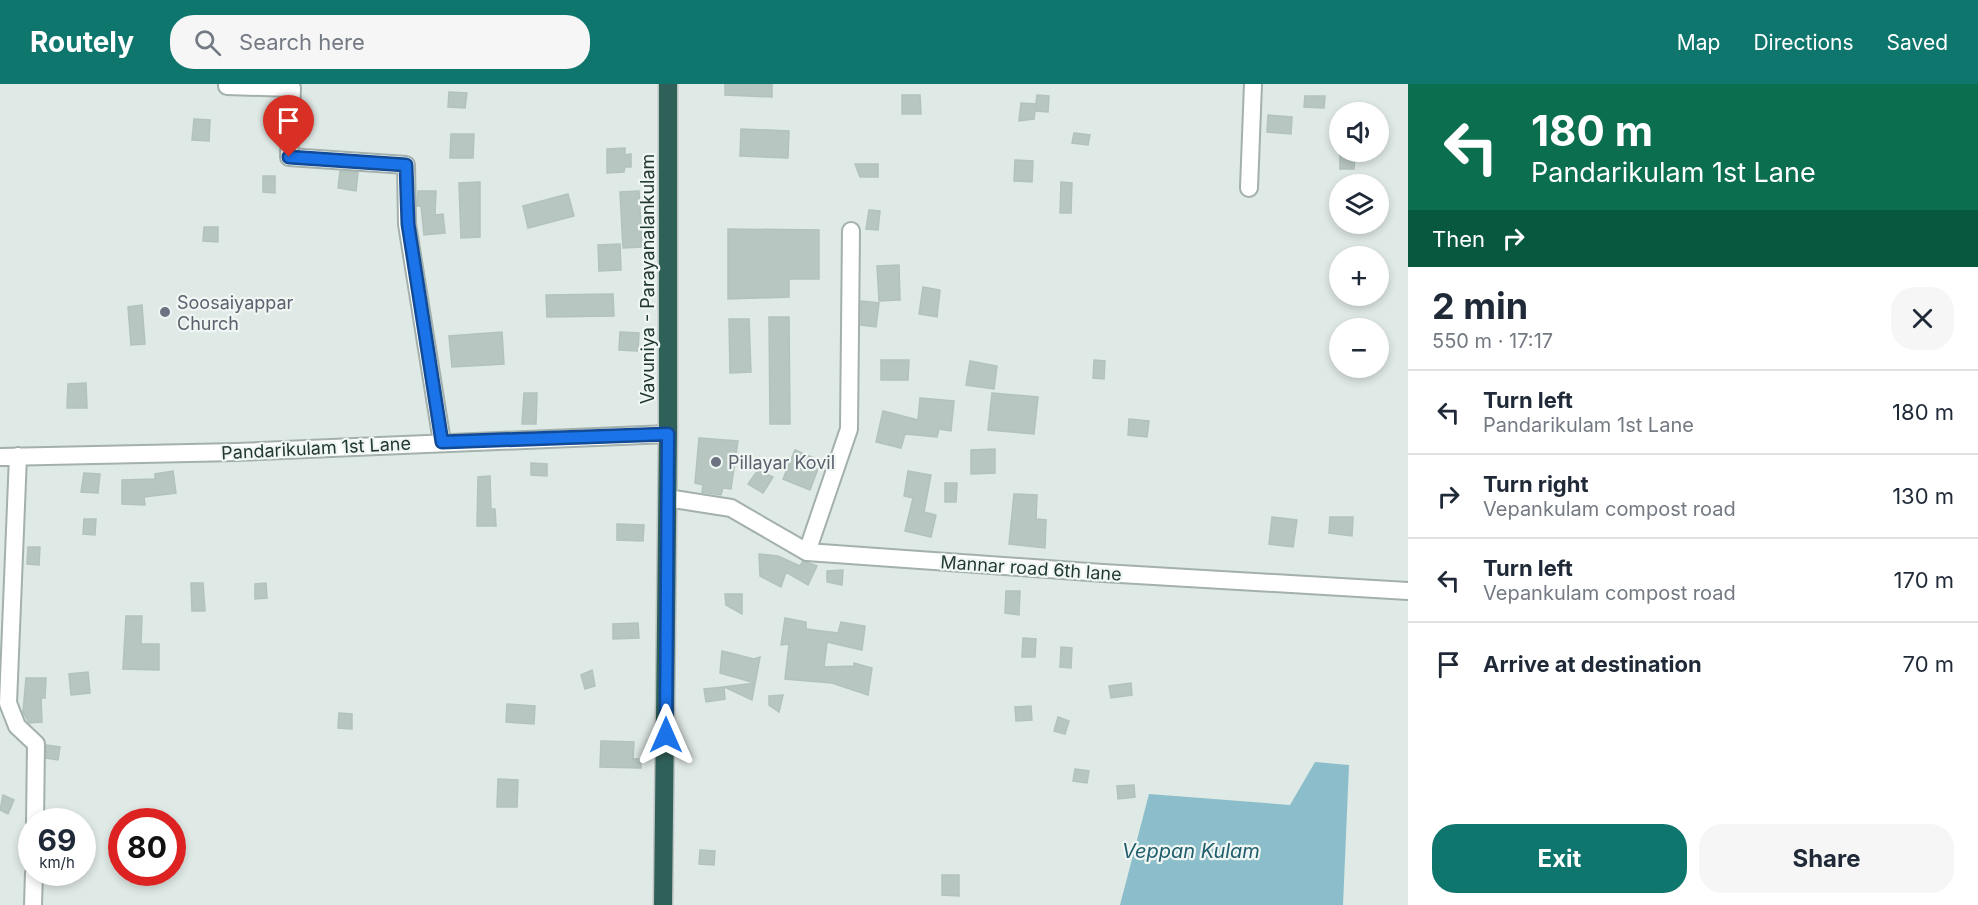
<!DOCTYPE html>
<meta charset="utf-8">
<style>
:root{--surface:#fff;--page:#f6f6f7;--text:#1f2937;--muted:#747a83;--line:#e0e1e3;--accent:#0f766e}
body{margin:0;font-family:Inter,sans-serif;background:var(--page);color:var(--text);height:100vh;display:flex;flex-direction:column;font-size:22px;white-space:nowrap}
*{box-sizing:border-box;margin:0}
p{font-size:20px;color:var(--muted)}
.icon{flex:none;width:33px;height:33px;fill:none;stroke:currentColor;stroke-width:2;stroke-linecap:round;stroke-linejoin:round}
.map{position:relative;flex:1;overflow:hidden}
.panel{display:flex;flex-direction:column;background:var(--surface);width:570px}
.panel>*{flex:none}
.top-card{background:#0b6e4f;color:#fff;overflow:hidden}
.controls{position:absolute;left:1329px;top:18px;display:grid;gap:12px}
.controls a{display:grid;place-items:center;width:60px;height:60px;border-radius:50%;background:var(--surface);box-shadow:0 3px 9px #0003;font-size:30px}
.speed{position:absolute;left:18px;top:724px;display:flex;gap:12px;font-size:30px;font-weight:700;text-align:center}
.speed>*{display:grid;place-content:center;width:78px;height:78px;border-radius:50%;background:var(--surface);box-shadow:0 3px 9px #0003;line-height:1}
.speed small{font-size:15px;font-weight:400}
.speed .limit{border:9px solid #d22;background:#fff;color:#111}
.pin{position:absolute;display:grid;place-items:center;width:51px;height:51px;color:#fff;margin:-62px -26px;border-radius:50% 50% 50% 0;rotate:-45deg;box-shadow:0 0 6px #0007}
.pin .icon{rotate:45deg}
.me{position:absolute;width:66px;margin:-33px;rotate:0deg;stroke-linejoin:round;filter:drop-shadow(0 0 4px #0008)}
.turn{display:flex;align-items:center;gap:21px;height:126px;padding:0 24px;font-size:27px}
.turn .icon{width:78px;height:78px;stroke-width:2.5}
.turn b{display:block;font-size:42px;line-height:51px}
.then{display:flex;align-items:center;height:57px;padding:0 24px;background:#0003;gap:12px;font-size:22px}
.round{display:grid;place-items:center;flex:none;width:63px;height:63px;border-radius:24px;background:var(--page)}
.headline{display:flex;align-items:center;justify-content:space-between;height:102px;padding:0 24px}
h1{font-size:36px;font-weight:700;line-height:45px}
.button{display:flex;gap:12px;margin-top:auto;padding:12px 24px}
.button a{flex:1;height:69px;border-radius:24px;background:var(--accent);color:#fff;font-size:24px;font-weight:700;line-height:69px;text-align:center}
.button a+a{background:var(--page);color:var(--text)}
ul{padding:0;list-style:none}
li{display:flex;align-items:center;gap:18px;height:84px;padding:0 24px;border-top:2px solid var(--line)}
li div{flex:1}
li b{display:block;font-size:22px}
li em{font-style:normal}
header{display:flex;align-items:center;gap:36px;box-sizing:border-box;height:84px;padding:0 30px;background:var(--accent);color:#fff}
header strong{font-size:28px}
nav{display:flex;gap:33px;margin-inline-start:auto;font-size:21px}
.search{width:420px;height:54px;background:var(--page);display:flex;align-items:center;gap:15px;box-sizing:border-box;padding:0 21px;border-radius:24px;color:var(--muted);font-size:22px}
main{display:flex;flex:1;min-height:0}
.map>svg:first-child{display:block}
.water{fill:#8bbeca}
.building{fill:#b8c6c1;stroke:#b2c2bc;stroke-width:1.5}
.lines{fill:none;stroke-linecap:round;stroke-linejoin:round}
.minor-casing{stroke:#a3b0ac;stroke-width:20}
.highway-casing{stroke:#bdc3c2;stroke-width:21}
.minor{stroke:#fff;stroke-width:16}
.highway{stroke:#306159;stroke-width:18}
.route-casing{stroke:#114b97;stroke-width:15}
.route{stroke:#1a73e8;stroke-width:10}
.worship-dot{fill:#6b7280;stroke:#eff6f3;stroke-width:2}
.labels{text-anchor:middle;dominant-baseline:central;stroke-width:4.5;stroke-linejoin:round;paint-order:stroke}
.street-label{font-size:18px;fill:#223833;stroke:#eff6f3}
.worship-label{font-size:18px;fill:#5b616d;stroke:#eff6f3;text-anchor:start}
.water-label{font-size:20px;font-style:italic;fill:#215e6e;stroke:#eff6f3}
</style>
<header>
<strong>Routely</strong>
<div class="search"><svg class="icon" aria-label="search" viewBox="0 0 24 24"><circle cx="10" cy="10" r="6"/><path d="M15 15l6 6"/></svg>Search here</div>
<nav><a>Map</a><a>Directions</a><a>Saved</a></nav>
</header>
<main>
<div class="map">
<svg width="1408" height="821" viewBox="0 0 1408 821">
<rect width="100%" height="100%" fill="#dfe9e5"/>
<path class="water" d="M1315,678L1349,681L1343,821H1120L1149,710L1290,721Z"/>
<path class="building" d="M725,0H772V13L725,11Z
M449,8L467,9L465,24L448,23Z
M902,11H920L921,30H902Z
M1037,11L1049,12L1048,28L1035,27Z
M1305,12H1325L1324,24L1304,23Z
M1021,19L1036,20L1034,35L1019,37Z
M1268,31L1292,33L1291,50L1267,48Z
M194,35L210,36L209,57L192,56Z
M741,45L789,47L788,74L740,72Z
M1074,49L1090,51L1088,61L1072,59Z
M451,50H474L473,74H450Z
M625,64V71L631,70V83H625L624,88L607,89V65Z
M1340,68H1355L1354,85H1340Z
M1015,76L1033,77L1032,98L1014,97Z
M855,80H878V93H860Z
M340,87L358,88L356,107L338,104Z
M263,92H275V109L263,108Z
M480,98V153L461,154L459,99Z
M1061,98L1072,99L1071,129H1060Z
M418,107H436L435,131L443,130L445,149L424,151L421,122H417Z
M639,107L642,163L623,164L620,108Z
M568,110L574,132L528,144L523,122Z
M869,126L880,127L878,146L866,145Z
M204,143H218V158L203,157Z
M728,145L819,146V195H789V213L728,215Z
M620,160L621,186L599,187L598,161Z
M899,181L900,216L879,217L877,182Z
M923,203L940,206L937,233L919,230Z
M613,210L614,232L547,233L546,211Z
M861,217L879,219L876,243L861,241Z
M142,221L145,260L131,261L128,223Z
M769,233H789L790,340H770Z
M729,235H749L751,288L730,289Z
M502,248L504,280L452,283L449,252Z
M620,248L639,249L638,267L619,266Z
M881,276H909L908,296H881Z
M1094,276L1105,277L1104,295L1093,294Z
M970,277L997,282L994,305L966,301Z
M86,299L87,324H67L68,300Z
M524,309H537L536,340H522Z
M992,309L1038,313L1034,350L988,346Z
M920,314L954,317L951,347L939,345L937,353L905,350L901,364L876,358L883,327L918,336Z
M1129,335L1149,337L1147,353L1128,351Z
M699,354L738,357L731,405L723,404L721,411L702,408L703,401L695,399Z
M995,365V389L971,390V366Z
M795,366L821,377L810,406L783,395Z
M531,379L547,380V392L531,391Z
M758,386L773,393L763,409L748,400Z
M173,387L176,409L144,413L145,421L122,420V396L155,395V390Z
M908,387L931,391L924,428L936,431L931,453L905,447L913,414L904,412Z
M84,389L100,390L98,409L81,408Z
M490,392L491,425H495L496,442H477L478,393Z
M945,399H957L956,418H945Z
M1014,410L1037,411L1036,435L1046,436L1045,464L1009,460Z
M1272,433L1297,436L1293,463L1269,460Z
M1330,433H1353L1352,452L1329,449Z
M84,435H96L95,451L83,450Z
M617,440L644,441L643,457L617,456Z
M28,463H40L39,481L27,480Z
M759,470L778,472L800,482L803,477L817,482L808,501L786,488L781,503L760,492Z
M843,486L842,501L827,498V487Z
M191,499H203L205,527H192Z
M266,499L267,514L255,515V500Z
M1006,507H1020L1019,531L1005,529Z
M725,510H742V530L726,521Z
M126,532H142L141,560H159V586L123,585Z
M785,534L806,538V545L838,549L841,538L865,542L862,566L827,558L824,583L854,582V579L872,584L868,611L832,599L785,595L789,560L781,561Z
M638,539L639,554L613,555V540Z
M1023,554L1036,555L1035,573H1022Z
M1061,563L1072,564L1071,584L1060,583Z
M722,567L754,575L760,573L752,616L724,603L755,599L720,589Z
M592,586L595,602L585,605L581,591Z
M88,588L90,609L71,611L69,590Z
M26,594H46L45,614H41L42,638L29,639L23,628Z
M1131,599L1132,611L1111,614L1109,602Z
M724,603L725,615L706,618L704,605Z
M783,611L779,628L769,621V612Z
M507,620L535,622L534,640L506,638Z
M1031,622L1032,636L1016,637L1015,623Z
M339,629L352,630V645L338,644Z
M1058,633L1069,637L1065,650L1054,647Z
M601,657L634,658L633,675H641V684L600,683Z
M46,661L60,663L58,676L46,674Z
M1075,685L1089,687L1087,699L1073,697Z
M498,695L518,696L517,723H497Z
M1134,701L1135,713L1118,715L1117,702Z
M3,711L14,716L8,730L0,726Z
M700,766L715,767L714,781L699,780Z
M942,791H959V812L942,811Z"/>
<g class="lines">
<defs>
<path id="minor" d="M227,0V2L292,4L289,73L406,81L407,140L442,358
M1249,104L1253,0
M18,372L8,619L17,642L36,660L35,738
M0,373L237,368L668,350
M667,414L731,424L807,468L1103,489L1408,507
M807,468L849,345L851,147
M33,821L34,789"/>
<path id="highway" d="M663,821L668,350V0"/>
</defs>
<use href="#minor" class="minor-casing"/>
<use href="#highway" class="highway-casing"/>
<use href="#minor" class="minor"/>
<use href="#highway" class="highway"/>
</g>
<g class="lines">
<defs>
<path id="route" d="M289,73L406,81L408,140L442,358L668,350L666,651"/>
</defs>
<use href="#route" class="route-casing"/>
<use href="#route" class="route"/>
</g>
<g class="worship-dot">
<circle cx="165" cy="228" r="6"/>
<circle cx="716" cy="378" r="6"/>
</g>
<g class="labels">
<g class="street-label">
<text transform="translate(647 195) rotate(-90)">Vavuniya - Parayanalankulam</text>
<text transform="translate(316 364) rotate(-3)">Pandarikulam 1st Lane</text>
<text transform="translate(1031 484) rotate(4)">Mannar road 6th lane</text>
</g>
<g class="worship-label">
<text x="177" y="218">Soosaiyappar<tspan x="177" dy="21">Church</tspan></text>
<text x="728" y="378">Pillayar Kovil</text>
</g>
<g class="water-label">
<text x="1191" y="767">Veppan Kulam</text>
</g>
</g>
</svg>
<div class="controls">
<a><svg class="icon" aria-label="sound" viewBox="0 0 24 24"><path d="M4 9h4l5-4v14l-5-4H4zM17 9q2 3 0 6"/></svg></a>
<a><svg class="icon" aria-label="layers" viewBox="0 0 24 24"><path d="M12 4l9 5-9 5-9-5zM3 14l9 5 9-5"/></svg></a>
<a>+</a>
<a>−</a>
</div>
<div class="speed"><div>69<small>km/h</small></div><div class="limit">80</div></div>
<div class="pin" style="left:289px;top:73px;background:#d93025"><svg class="icon" aria-label="arrive" viewBox="0 0 24 24"><path d="M6 21V4h12l-3 4 3 4H6"/></svg></div>
<svg class="me" style="left:666px;top:651px" viewBox="-20 -20 40 40"><path d="M0-17L14 15 0 8-14 15z" fill="#1a73e8" stroke="#fff" stroke-width="4"/></svg>
</div>
<section class="panel">
<div class="top-card">
<div class="turn"><svg class="icon" aria-label="left" viewBox="0 0 24 24"><path d="M17 20v-9H6M10 6l-5 5 5 5"/></svg><div><b>180 m</b>Pandarikulam 1st Lane</div></div>
<div class="then">Then<svg class="icon" aria-label="right" viewBox="0 0 24 24"><path d="M7 20v-9h11M14 6l5 5-5 5"/></svg></div>
</div>
<div class="headline"><div><h1>2 min</h1><p>550 m · 17:17</p></div><a class="round"><svg class="icon" aria-label="close" viewBox="0 0 24 24"><path d="M6 6l12 12M18 6L6 18"/></svg></a></div>
<ul>
<li><svg class="icon" aria-label="left" viewBox="0 0 24 24"><path d="M17 20v-9H6M10 6l-5 5 5 5"/></svg><div><b>Turn left</b><p>Pandarikulam 1st Lane</p></div><em>180 m</em></li>
<li><svg class="icon" aria-label="right" viewBox="0 0 24 24"><path d="M7 20v-9h11M14 6l5 5-5 5"/></svg><div><b>Turn right</b><p>Vepankulam compost road</p></div><em>130 m</em></li>
<li><svg class="icon" aria-label="left" viewBox="0 0 24 24"><path d="M17 20v-9H6M10 6l-5 5 5 5"/></svg><div><b>Turn left</b><p>Vepankulam compost road</p></div><em>170 m</em></li>
<li><svg class="icon" aria-label="arrive" viewBox="0 0 24 24"><path d="M6 21V4h12l-3 4 3 4H6"/></svg><div><b>Arrive at destination</b></div><em>70 m</em></li>
</ul>
<div class="button"><a>Exit</a><a>Share</a></div>
</section>
</main>
